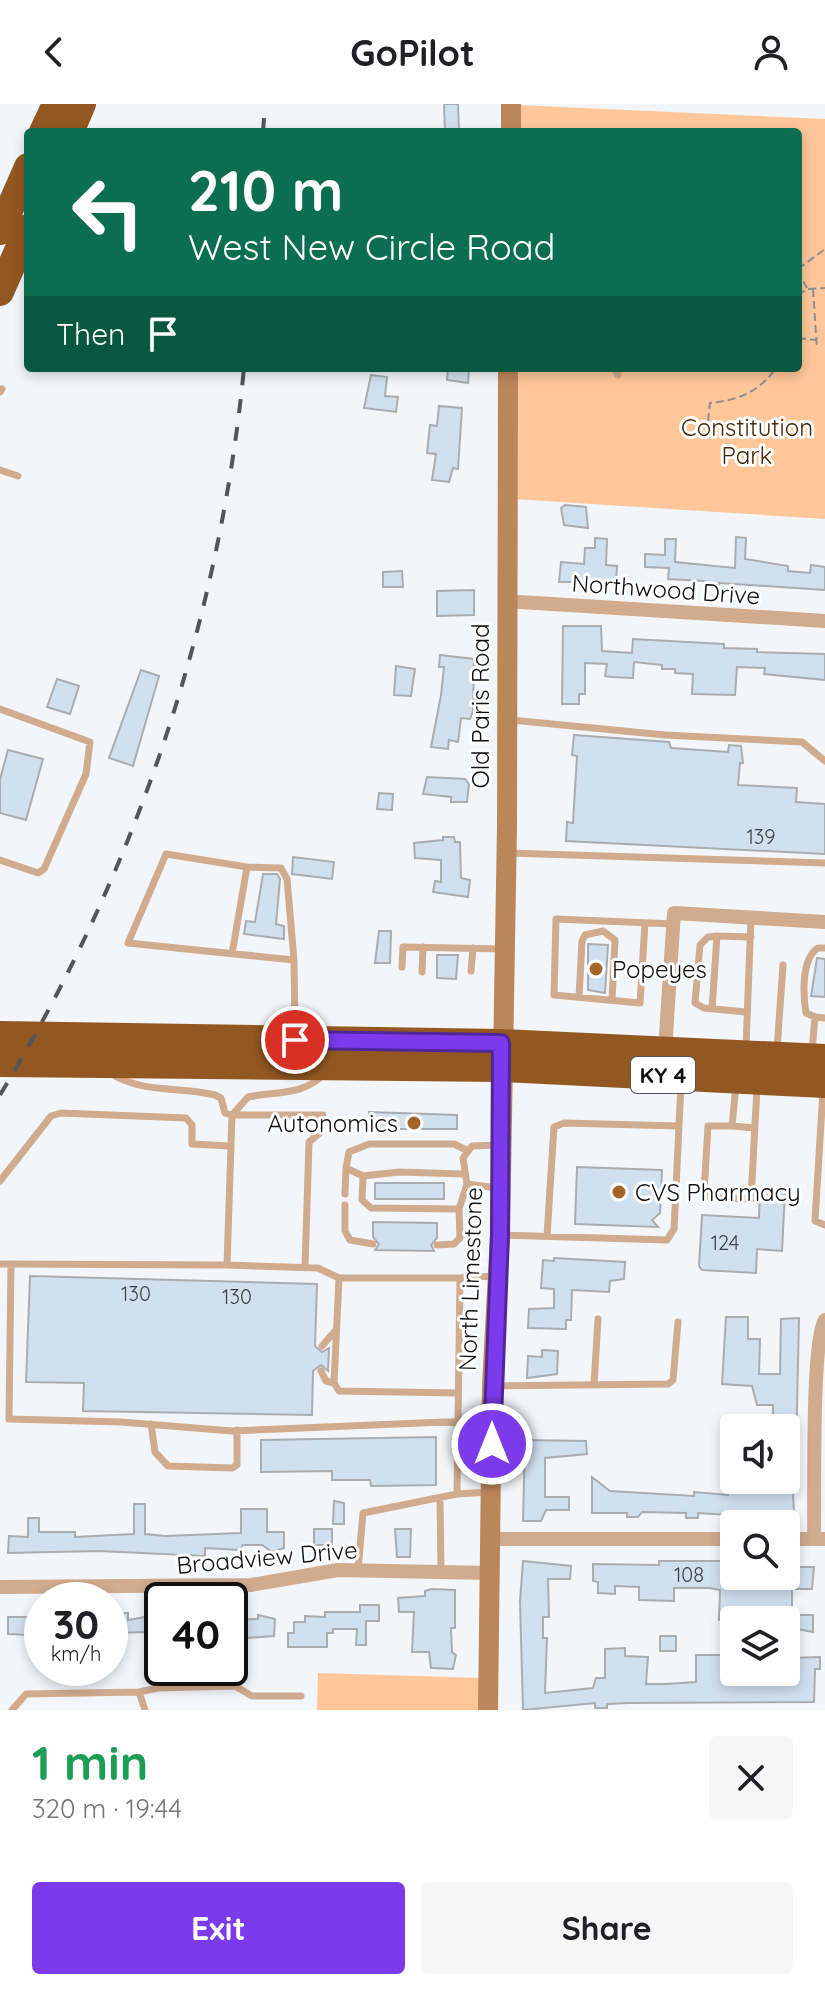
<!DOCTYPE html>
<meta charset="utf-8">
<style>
:root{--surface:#fff;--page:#f6f6f6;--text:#202124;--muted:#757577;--accent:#7c3aed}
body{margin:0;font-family:Quicksand,sans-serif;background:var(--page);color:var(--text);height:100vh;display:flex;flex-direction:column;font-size:30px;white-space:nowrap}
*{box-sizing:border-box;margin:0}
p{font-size:26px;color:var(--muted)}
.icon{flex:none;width:44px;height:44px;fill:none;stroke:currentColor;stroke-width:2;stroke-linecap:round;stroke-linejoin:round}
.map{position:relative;height:1606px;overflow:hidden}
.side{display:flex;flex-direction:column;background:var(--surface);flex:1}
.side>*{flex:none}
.banner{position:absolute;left:24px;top:24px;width:778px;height:244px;border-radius:8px;box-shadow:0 4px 12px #0003;background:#0b6e4f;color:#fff;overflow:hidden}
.buttons{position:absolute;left:720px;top:1310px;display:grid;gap:16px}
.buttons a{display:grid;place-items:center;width:80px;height:80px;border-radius:8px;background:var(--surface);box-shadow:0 4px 12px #0003;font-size:40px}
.speed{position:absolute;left:24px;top:1478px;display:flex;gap:16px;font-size:40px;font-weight:700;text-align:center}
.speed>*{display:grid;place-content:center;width:104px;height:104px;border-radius:50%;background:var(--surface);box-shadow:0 4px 12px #0003;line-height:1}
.speed small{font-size:20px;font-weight:400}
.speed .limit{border:4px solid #111;border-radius:12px;background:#fff;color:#111}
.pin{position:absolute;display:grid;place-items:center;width:68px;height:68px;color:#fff;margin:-34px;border:4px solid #fff;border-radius:50%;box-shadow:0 2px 8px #0007}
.me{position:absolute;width:88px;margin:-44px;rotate:0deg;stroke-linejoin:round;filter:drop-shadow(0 0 6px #0008)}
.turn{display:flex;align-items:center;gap:28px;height:168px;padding:0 32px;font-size:36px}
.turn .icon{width:104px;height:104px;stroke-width:2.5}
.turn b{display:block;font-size:56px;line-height:68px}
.then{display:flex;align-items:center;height:76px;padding:0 32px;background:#0003;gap:16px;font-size:30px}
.round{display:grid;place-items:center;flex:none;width:84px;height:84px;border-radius:8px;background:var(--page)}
.summary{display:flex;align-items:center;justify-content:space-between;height:136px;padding:0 32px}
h1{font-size:48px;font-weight:700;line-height:60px;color:#1e9e55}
.button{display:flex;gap:16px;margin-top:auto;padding:16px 32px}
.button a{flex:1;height:92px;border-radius:8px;background:var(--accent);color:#fff;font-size:32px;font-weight:700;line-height:92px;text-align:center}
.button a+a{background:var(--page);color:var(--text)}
header{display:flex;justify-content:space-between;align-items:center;height:104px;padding:0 32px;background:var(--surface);font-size:36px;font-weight:700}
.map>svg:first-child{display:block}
.green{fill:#fec699}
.building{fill:#d1e0ef;stroke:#a9adb0;stroke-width:2}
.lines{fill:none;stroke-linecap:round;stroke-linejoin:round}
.path{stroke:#8d9093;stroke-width:2;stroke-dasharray:8 4;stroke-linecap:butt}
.lane{stroke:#d0ab8e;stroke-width:7}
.street{stroke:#d0ab8e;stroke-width:14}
.secondary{stroke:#bb865a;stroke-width:20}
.highway{stroke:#935821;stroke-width:28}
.rail{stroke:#535558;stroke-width:4;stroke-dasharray:14 14;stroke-linecap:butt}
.route-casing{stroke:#51269a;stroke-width:20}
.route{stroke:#7c3aed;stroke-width:14}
.poi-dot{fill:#a3652b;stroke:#fff;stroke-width:3}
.labels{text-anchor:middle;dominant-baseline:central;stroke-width:6;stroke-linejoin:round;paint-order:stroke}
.number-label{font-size:20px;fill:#3e4248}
.shield{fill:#fff;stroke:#565658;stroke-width:2}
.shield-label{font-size:22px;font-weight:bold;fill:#0d0e10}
.park-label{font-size:24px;fill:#462708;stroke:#fff}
.street-label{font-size:24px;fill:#0d0e10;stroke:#fff}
.poi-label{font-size:24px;fill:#0d0e10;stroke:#fff;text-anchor:start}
</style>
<header><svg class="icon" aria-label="back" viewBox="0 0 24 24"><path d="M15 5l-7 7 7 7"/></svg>GoPilot<svg class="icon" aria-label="person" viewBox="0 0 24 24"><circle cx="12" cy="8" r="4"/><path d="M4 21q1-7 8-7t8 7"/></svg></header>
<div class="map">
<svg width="825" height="1606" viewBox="0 0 825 1606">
<rect width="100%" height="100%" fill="#f2f6fa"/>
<path class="green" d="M517,1L825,15V415L514,395L515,264H798V28H517Z
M318,1569L482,1574L481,1606H317Z"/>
<path class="building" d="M444,0H458L459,28H445Z
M448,264H469L468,279L447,276Z
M371,271L387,273L385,292L398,293L396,308L364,304Z
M439,302L462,304L458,365L453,364L449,378L432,376L436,350L427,349L430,321L437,322Z
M565,401L586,403L588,424L564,421L561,404Z
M736,433L746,434L745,455L788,462V467L810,469L811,461L825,463V486L719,479V483L709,482L710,478L704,477L668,475L669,464L645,463V450L665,451V435H676L675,458L735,464Z
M595,434L607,435L606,461L617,462L616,478H559L561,458L584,460L585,444H595Z
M402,467L403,483H383V468Z
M474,486V511L437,512V487Z
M563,522H601L602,547L632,549L633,535L724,540V544L757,545V548L825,550V576L764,570L765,564L737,563L735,591L692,590L693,570L675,569V565H662V561L634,558L633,574L611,573L605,572L607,560L585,559V590H579V600H562Z
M440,551L474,555L473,607L470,615L461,614L458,638L449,636L448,645L431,643L441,591L444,563H439Z
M396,562L415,565L411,592L394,591Z
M141,566L159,572L133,662L109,654Z
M57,575L79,582L70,610L47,603Z
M574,631L669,638L671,644L728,648L729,641L741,642L743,659H740L738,681L797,684L796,698L825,700V750L566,737L567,718L573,719L577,652L572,651Z
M8,646L43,655L26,716L0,709V675Z
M427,673L465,675L469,680L467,698H451V693L423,690Z
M379,689L393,690L392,706L377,705Z
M443,733H454L455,738H460L461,774L470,776L468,793L433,788L435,777L441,778V756L415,754L414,739L443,736Z
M293,753L334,758L332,775L292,770Z
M263,770H277L280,775L276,820L284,822V835L244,830L246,817L255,818Z
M379,827H391L390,859H375Z
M588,840L608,841L605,889L588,886Z
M437,851H458L456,875L437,874Z
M817,854L825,855V893L811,892Z
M369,1008L457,1011V1025H369Z
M577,1063L662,1066L660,1109L652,1116L658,1123L575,1120Z
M375,1079H444V1095H375Z
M760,1087L785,1088L782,1147L757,1145L756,1169L702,1166L699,1162L702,1111L759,1114Z
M373,1118L437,1119V1134L431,1141L434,1147L375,1146L379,1140L373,1133Z
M554,1154L625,1158L624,1175L610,1177L609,1188L572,1186L571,1216H566V1225L528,1224L529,1205L554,1204V1185L541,1184L543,1156L554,1157Z
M30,1172L317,1180L315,1242L322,1248L329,1244L328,1267L321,1261L313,1267L312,1311L83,1307L84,1279L26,1278Z
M726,1213H748V1235H760L759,1270H780L781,1215L799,1214L796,1349H786V1319H773V1301H757L752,1282L722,1280Z
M542,1246L558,1247L557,1270L527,1274L528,1252L542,1253Z
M436,1333V1381L371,1382L370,1376H332V1367L261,1368V1336Z
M525,1336L586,1337L587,1350L545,1354V1393H569V1406H546L541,1417H523Z
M592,1373L610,1387L694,1392V1388L728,1391V1388L744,1387L793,1389L794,1409L763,1413L698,1409V1414H686V1409L642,1408L638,1413H627V1409H592Z
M334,1397L344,1399V1420H333Z
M134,1400H145V1430L165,1432L241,1429V1405H267V1428H284V1444L272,1448L262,1441H243L239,1446L205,1444V1452L99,1447L8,1449L9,1432L28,1433V1414H39V1428H75V1433L134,1430Z
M314,1425H332V1441H314Z
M395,1425H411L410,1453H397Z
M523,1457L571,1462L570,1475H548L549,1513H543V1534H547L545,1589L593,1584L596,1574H605V1545L625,1544V1552L648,1553L646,1580H666L696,1578V1551H734V1576L781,1574V1568H786V1554L820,1553V1565H815L814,1598L629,1599L607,1600V1604H595V1599L523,1606L520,1497Z
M659,1457H727V1472H796V1463H814L812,1485H792V1511H813V1528L786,1523V1516H780V1505L735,1506L734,1516H719L720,1486L710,1484H674V1497L639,1496V1483L615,1482V1490L598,1489V1478L593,1477V1460L659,1461Z
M431,1485L455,1486V1524H451L452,1548L456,1551L453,1565L431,1564L429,1548H412L414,1508H399L398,1494L425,1492V1487Z
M360,1501H379V1517H366V1541H356L357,1525H333V1529H327V1543H288V1529H294V1518H305V1512L325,1513V1508H360Z
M118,1509H128V1516L161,1510L162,1531H158V1537L148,1536V1528L112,1529V1513H118Z
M258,1511L275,1515L274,1532L247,1534V1543H230V1516L258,1515Z
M8,1513H28V1531L8,1530Z
M660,1532H676V1547H660Z"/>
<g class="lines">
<path class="path" d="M554,28H572
M798,165L825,145
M798,167L807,184
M813,185L817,245
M798,191L807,185L825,184
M798,234L816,236
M708,317L710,299C739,296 759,288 776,264"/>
<path class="lane" d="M614,264L618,271
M0,288L2,285
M0,366L18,372
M0,605L90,638L86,670L44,765L38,769L0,756
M511,616L665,631L802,638L825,657
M508,749L825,759
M247,763L281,764L287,775L294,856
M645,819L640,899L554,891L556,815L674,820
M717,832L708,833L700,841L695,899L704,904L746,908
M232,850L247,763L166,750L128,839L294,856L295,930
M402,863L403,843L502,845
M471,867L473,844
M422,868L423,843
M579,893L582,837L585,831L603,827L615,836L612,896
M712,905L717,832L751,833
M815,913L806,909C803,891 801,855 818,844H825
M746,943L751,813
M777,945L783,861
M812,947L815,913L825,914
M325,969C304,992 276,987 248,993L232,1011L227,1161L318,1164L339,1174L334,1279L339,1287L458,1289
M112,970C144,990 180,982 215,991L221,994L225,1009L232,1011H323L321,1028L309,1038L305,1164
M736,981L732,1022H708L704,1089L711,1094L751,1095L757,984
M823,986L815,1117L825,1121
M732,1022L755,1024
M466,1046L454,1040H369L349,1048L346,1064L363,1072L362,1096L371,1104L459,1105L467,1080
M363,1072L399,1068L463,1070
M0,1077L51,1012L61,1009L186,1014L192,1021V1040L230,1042
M497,1084L467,1080L463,1054L472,1042L498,1041
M345,1090L346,1064
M345,1101V1127L350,1136L373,1140
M502,1131L667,1136L674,1125L681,980
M547,1132L554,1023L564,1019L679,1022
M437,1141L454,1140L460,1134L459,1105
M0,1160L227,1161
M11,1160L9,1315L121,1318L232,1327L491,1316
M339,1174H460
M322,1242L335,1227
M321,1267L326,1277L334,1279
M594,1281L598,1215
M494,1282L668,1280L673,1276L678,1218
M151,1320L155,1348L168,1362L232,1364L237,1361V1326
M490,1388L457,1390L460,1174L494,1172
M440,1394L441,1467
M358,1466L363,1409L457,1390
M139,1588L158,1584L235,1582L252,1592H301
M12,1606L26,1590L139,1588L145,1606"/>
<path class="street" d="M505,497L825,517
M665,946L674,809L825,818
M491,1435H734
M786,1435H825
M814,1435C815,1399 811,1236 825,1216
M0,1483L251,1481L338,1466L490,1469"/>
<path class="secondary" d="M511,28V0
M488,1606L492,1282L500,1131L507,722L508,264"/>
<path class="highway" d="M43,28L56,0
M70,28L82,0
M0,127L28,63
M0,188L28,124
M0,931L501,939L825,954
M0,959L501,964L825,980"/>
<path class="rail" d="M263,28L265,0
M0,991C134,770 219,522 244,264"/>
</g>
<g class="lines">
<defs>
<path id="route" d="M295,936L501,939L500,1131L492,1340"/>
</defs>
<use href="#route" class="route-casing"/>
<use href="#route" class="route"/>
</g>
<g class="poi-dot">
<circle cx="596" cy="865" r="8"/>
<circle cx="414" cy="1019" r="8"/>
<circle cx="619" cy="1088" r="8"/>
</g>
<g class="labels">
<g class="number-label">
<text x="761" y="732">139</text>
<text x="725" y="1138">124</text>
<text x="136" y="1189">130</text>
<text x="237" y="1192">130</text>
<text x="689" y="1470">108</text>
</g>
<rect class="shield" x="631" y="953" width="64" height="36" rx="6"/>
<g class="shield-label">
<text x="663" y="971">KY 4</text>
</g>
<g class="park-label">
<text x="747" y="323">Constitution<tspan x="747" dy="28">Park</tspan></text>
</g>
<g class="street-label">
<text transform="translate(666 485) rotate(4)">Northwood Drive</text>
<text transform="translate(480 602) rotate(-90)">Old Paris Road</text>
<text transform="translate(470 1175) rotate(-88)">North Limestone</text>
<text transform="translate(267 1453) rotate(-5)">Broadview Drive</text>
</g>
<g class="poi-label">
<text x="612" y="865">Popeyes</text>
<text x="398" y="1019" text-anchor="end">Autonomics</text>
<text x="635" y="1088">CVS Pharmacy</text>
</g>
</g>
</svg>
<div class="buttons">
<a><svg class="icon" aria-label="sound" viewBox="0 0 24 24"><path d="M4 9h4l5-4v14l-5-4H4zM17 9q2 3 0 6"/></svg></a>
<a><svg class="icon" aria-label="search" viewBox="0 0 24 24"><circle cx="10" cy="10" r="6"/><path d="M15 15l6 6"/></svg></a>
<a><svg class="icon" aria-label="layers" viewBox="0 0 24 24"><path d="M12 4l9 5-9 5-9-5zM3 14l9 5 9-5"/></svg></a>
</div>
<div class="speed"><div>30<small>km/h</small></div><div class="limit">40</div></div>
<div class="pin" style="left:295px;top:936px;background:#d93025"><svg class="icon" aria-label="arrive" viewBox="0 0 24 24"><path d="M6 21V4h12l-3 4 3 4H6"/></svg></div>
<svg class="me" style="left:492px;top:1340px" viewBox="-20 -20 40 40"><circle r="17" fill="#7c3aed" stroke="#fff" stroke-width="3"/><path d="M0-11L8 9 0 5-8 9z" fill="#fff"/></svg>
<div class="banner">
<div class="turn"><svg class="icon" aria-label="left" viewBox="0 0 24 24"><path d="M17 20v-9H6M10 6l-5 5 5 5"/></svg><div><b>210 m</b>West New Circle Road</div></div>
<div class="then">Then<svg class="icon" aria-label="arrive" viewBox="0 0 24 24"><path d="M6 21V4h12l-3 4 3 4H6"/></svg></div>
</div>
</div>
<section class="side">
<div class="summary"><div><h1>1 min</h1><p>320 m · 19:44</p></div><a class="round"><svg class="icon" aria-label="close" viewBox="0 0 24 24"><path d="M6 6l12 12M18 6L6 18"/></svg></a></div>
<div class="button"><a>Exit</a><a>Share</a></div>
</section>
